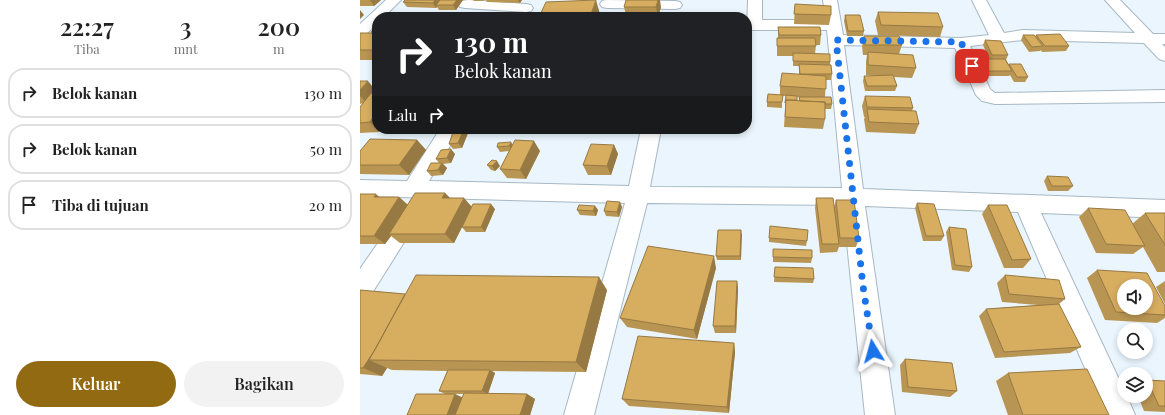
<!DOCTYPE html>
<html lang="id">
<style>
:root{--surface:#fff;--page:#f2f2f2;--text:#222;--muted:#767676;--line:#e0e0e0;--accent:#926a12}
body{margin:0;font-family:"Playfair Display",serif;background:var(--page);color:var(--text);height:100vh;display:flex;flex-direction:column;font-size:15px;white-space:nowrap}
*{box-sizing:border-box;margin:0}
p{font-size:13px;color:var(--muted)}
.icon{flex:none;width:22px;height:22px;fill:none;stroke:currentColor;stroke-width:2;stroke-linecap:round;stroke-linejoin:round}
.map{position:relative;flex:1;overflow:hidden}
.sheet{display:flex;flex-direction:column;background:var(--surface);width:360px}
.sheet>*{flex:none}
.banner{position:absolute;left:12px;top:12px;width:380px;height:122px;border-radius:16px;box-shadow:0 2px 6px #0003;background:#202124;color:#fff;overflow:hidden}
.tools{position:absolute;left:757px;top:279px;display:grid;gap:8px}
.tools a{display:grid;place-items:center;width:36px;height:36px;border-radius:50%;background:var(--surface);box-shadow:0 2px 6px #0003;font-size:20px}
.pin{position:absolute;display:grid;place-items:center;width:34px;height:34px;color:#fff;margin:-17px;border-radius:8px;box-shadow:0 2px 6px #0006}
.me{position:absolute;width:44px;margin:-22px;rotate:352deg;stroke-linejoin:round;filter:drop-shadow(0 0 3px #0008)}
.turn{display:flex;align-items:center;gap:14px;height:84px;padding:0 16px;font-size:18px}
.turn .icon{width:52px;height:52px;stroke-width:2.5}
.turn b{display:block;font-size:28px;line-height:34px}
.then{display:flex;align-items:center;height:38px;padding:0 16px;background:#0003;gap:8px;font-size:15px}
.eta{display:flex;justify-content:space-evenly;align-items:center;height:68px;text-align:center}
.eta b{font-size:24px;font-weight:600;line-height:28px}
.primary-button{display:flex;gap:8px;margin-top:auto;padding:8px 16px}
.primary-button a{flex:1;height:46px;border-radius:24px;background:var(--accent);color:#fff;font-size:16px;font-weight:600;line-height:46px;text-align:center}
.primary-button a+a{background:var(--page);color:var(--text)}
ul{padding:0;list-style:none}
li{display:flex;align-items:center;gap:12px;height:50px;margin:0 8px 6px;padding:0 8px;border:2px solid var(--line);border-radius:16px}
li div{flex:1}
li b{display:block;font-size:15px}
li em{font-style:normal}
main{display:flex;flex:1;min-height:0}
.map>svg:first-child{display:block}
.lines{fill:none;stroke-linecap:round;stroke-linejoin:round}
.minor-casing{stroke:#a7b8c4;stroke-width:2}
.minor{fill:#fff;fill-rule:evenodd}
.wall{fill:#b99553;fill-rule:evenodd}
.shaded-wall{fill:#967943}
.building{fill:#d7ad60;stroke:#967943;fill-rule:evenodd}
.route{stroke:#1a73e8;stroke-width:7;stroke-dasharray:0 12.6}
</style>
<main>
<section class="sheet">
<div class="eta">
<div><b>22:27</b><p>Tiba</p></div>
<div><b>3</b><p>mnt</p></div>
<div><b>200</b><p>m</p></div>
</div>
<ul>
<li><svg class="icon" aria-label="right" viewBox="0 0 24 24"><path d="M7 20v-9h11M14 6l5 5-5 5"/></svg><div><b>Belok kanan</b></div><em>130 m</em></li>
<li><svg class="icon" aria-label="right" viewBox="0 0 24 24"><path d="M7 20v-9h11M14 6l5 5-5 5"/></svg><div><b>Belok kanan</b></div><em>50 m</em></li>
<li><svg class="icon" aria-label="arrive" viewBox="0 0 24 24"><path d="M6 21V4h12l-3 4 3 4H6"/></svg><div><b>Tiba di tujuan</b></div><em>20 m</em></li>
</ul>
<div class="primary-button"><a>Keluar</a><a>Bagikan</a></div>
</section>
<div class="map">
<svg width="805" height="415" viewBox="0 0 805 415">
<rect width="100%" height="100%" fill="#eaf5fd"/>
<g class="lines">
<defs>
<path id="minor" d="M26,0H41L24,17H17V24L5,35L0,37V24Z
M109,0L166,4L171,5L173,8L171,11L166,12L105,8L100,7L98,4L100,1Z
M246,0L315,1L320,2L322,5L320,8L315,9L247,8L242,7L240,4L242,1Z
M388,0H402V20H466L463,0H477L483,35L601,38L629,35L612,0H626L644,33L663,30L775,33L745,0H760L793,34H805V44H802L805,47V61L799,59L784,43L663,40L610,46L630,89L635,93L805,90V102L635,104L622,101L616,95L595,48L484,45L503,189L805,200V218L681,213L764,390V396H767L775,415H745L658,212L505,206L535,415H505L483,205L287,203L234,415H204L265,203L0,196V180L47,181L80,129H100L69,181L269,186L281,129H301L290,187L482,188L467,30H387Z
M50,205L58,208L61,214L58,220L9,298L0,301V269L42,208Z"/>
</defs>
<use href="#minor" class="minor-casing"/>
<use href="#minor" class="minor"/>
</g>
<path class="wall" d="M0,0H21L14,6H0Z
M45,0H103L96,10H79L77,7L76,8L47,7L43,2Z
M113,0H124L123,1H114Z
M126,0H162L160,3L127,2Z
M435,4L471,15L469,25L434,24Z
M264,7H301L298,17H257L266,15Z
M518,12L583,27L580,37L518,35L515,21Z
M485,15L504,31L503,36H487L484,21Z
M17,27V60H0V33H12L11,32Z
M418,27L461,35L460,45H456L455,54L470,62V65L472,74L471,80H466L465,97L472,104L471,109H465V119L463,129L424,127L426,96H422V108L407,107V102L420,95V86L439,74V66H433V56H417V38H418ZM437,97H439V101L437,100Z
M663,35L675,37L676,35L709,46L706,51L682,52L681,50L680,51L669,52L661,40Z
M504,36L542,45L539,54L556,68L552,78L534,77L537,86L535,91H505L503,81L504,76H519L506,75V62L507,55H503L502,46Z
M625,40L648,55L646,60L649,65V64L668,77L665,82H654L650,75L649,76H626L620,64L623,59H629L623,45Z
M0,81L16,91L15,93L17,129H21L19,132L0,133V107L3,103L0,104Z
M505,96L553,108L552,111L559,124L555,134L506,132L504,119L505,117H504L502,106Z
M108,133L102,148L93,149L89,144Z
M57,140L66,150L49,175L0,174V151Z
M153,145L180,151L166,179L147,178L140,169L149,151L140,152L137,147Z
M254,145L258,154L251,175H228L223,165Z
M95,154L91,163L83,164L87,168L83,175L71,176L67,171L79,163L76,159Z
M127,165L140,166L135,171L131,170Z
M687,176L713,186L708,191H688L684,181Z
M85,193L90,198L112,207L135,209L125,232H106L102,227L94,243H40L31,236L25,244H0V194L19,197H39L48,205Z
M456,198L474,207L476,200L499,238L496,247H479L477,252L460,253L455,208Z
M557,203L584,236L581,241H563L555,208Z
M628,205L671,259L663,268H644L622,214Z
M235,206L238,210L236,216L220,215L217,210Z
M262,207L259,217L246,216L244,211Z
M728,208L772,224L785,213H805V272H797L783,247L773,254L736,253L719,217Z
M589,227L612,267L609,272L592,270L586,232Z
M381,230V260H357L356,256Z
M409,238L447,241L446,246L409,242Z
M413,249L452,258L451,263L413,262Z
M415,267L454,279L453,283L414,282Z
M356,268L337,339L267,327L260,318Z
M737,270L805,306V318L797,323L745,320L727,278Z
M645,275L705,299L699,304L721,347L710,353L635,358L619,316L626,309L678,305L642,302L637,283Z
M377,281L378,289L376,333H355L353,326Z
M805,281V304L796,287Z
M0,290L45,294L247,290L226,372L132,371L135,373L128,393L167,394L175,399L170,415H47L103,397L104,394H85L79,391L87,371L32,370L27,368L22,376L0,374Z
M374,343L375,352L369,413L269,406L262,399Z
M545,359L597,391L590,397L542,392L540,365Z
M648,373L749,415H648L636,381Z
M786,380L805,381V412L784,411L778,396H786Z"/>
<path class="shaded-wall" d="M10,0H21L14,6Z
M75,0H83L76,5L77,7L76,8L73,3Z
M97,0H103L96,10L93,5Z
M158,0H162L160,3Z
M236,0L240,14L239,17H230Z
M298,0H300L301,7L298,17L296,7Z
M0,10L4,15L0,19Z
M85,13L87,17H82Z
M8,81L16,91L7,103L0,96V90Z
M17,112V129H21L19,132L10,122Z
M104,129H105L108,133L102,148L98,143Z
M57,140L66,150L49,175L39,165Z
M174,141L180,151L166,179L160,170Z
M151,142L154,147L153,151L149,146Z
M254,145L258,154L251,175L247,166Z
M91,149L95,154L91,163L87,158Z
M137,161L140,166L135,171L132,166Z
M82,163L87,168L83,175L78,170Z
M85,193L94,202L82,198Z
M16,194L26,203L14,197Z
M39,197L49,206L29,234L31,236L25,244L14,236Z
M104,198L112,207L94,243L85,234Z
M260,202L262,207L259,217L257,212Z
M131,204L135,209L125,232L121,227Z
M235,206L238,210L236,216L233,211Z
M381,230L382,235L381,260L380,256Z
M354,256L356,268L337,339L334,330Z
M239,277L247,290L226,372L216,362Z
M377,281L378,289L376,333L375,326Z
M49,295L9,360L27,368L22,376L3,368Z
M374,343L375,352L369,413L367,407Z
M130,370L135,373L128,394L122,391Z
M95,394L106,399L100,415H87Z
M167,394L175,399L170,415H160Z"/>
<path class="building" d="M45,0H75L73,3L43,2Z
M80,0H97L93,5H76Z
M236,0L230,17H179L186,2Z
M266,0H298L296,7H264Z
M435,4L471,6V15L434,14Z
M518,12L578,13L583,27L521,25Z
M85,13L82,17H63L65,14Z
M269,13H295L294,17H267Z
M29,15H54L52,17H27Z
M258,15H266V17H257Z
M485,15H500L504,31H488Z
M17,27V32H11Z
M418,27H460L461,35H419Z
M0,33H17V50H0Z
M700,34L709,46H685L676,35Z
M663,35H674L683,46L672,47Z
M504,36H539L542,45H505Z
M417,38H455L456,46H417Z
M625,40L641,41L648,55H632Z
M508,52L553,55L556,68L508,65Z
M433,53L470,54V62L433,61Z
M623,59H645L652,71H629Z
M439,64L471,65L472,74H440Z
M649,64H661L668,77H657Z
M422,73L466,76V89L420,86Z
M533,75L537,86H507L504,76Z
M0,81H8L0,90Z
M11,93H17V112L10,122L0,123V107Z
M408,94L423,95L422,102H407Z
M426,95L437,96V100H426L425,103Z
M505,96L550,97L553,108L507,107Z
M439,97H471L472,104H465V102L440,101Z
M426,100L465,102V119L425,117Z
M507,109L556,111L559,124L509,122Z
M94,129H104L98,143L89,144Z
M10,139L57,140L39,165H0V151Z
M155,140L174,141L160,170L140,169Z
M151,142L149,146L137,147L138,143Z
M231,144L254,145L247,166L223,165Z
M91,149L87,158L76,159L81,150Z
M132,160L137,161L132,166L127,165Z
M71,163H82L78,170L67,171Z
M687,176L708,177L713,186H692Z
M55,193H85L82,198H104L85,234H29Z
M0,194H16L14,197H39L14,236H0Z
M456,198H473L479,244H462Z
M476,200H494L499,238H480Z
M247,201L260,202L257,212L244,211Z
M557,203L574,204L584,236H566Z
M113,204H131L121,227H102Z
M219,205L235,206L233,211L217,210Z
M628,205H647L671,259L652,260Z
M728,208L765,210L785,246L746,244Z
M785,213H805V245Z
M410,226L448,230L447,241L409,238Z
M589,227L606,229L612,267L595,265Z
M358,230H381L380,256H356Z
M288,246L354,256L334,330L260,318Z
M413,249L452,250V258L413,257Z
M415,267L453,268L454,279L414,277Z
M737,270L787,273L805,306V315L756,312ZM764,286H786V308H764Z
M56,275L239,277L216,362L9,360Z
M645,275L699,280L705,299L649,294Z
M357,281H377L375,326H353Z
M0,290L45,294L16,348L3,368H0Z
M699,304L721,347L644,352L626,309Z
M278,336L374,343L367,407L262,399Z
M545,359L592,363L597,391L548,387Z
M727,369L749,415H663L648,373Z
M88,370H130L122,391H79Z
M787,380L805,381V406H799Z
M104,393L167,394L160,415H95Z
M56,394H95L87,415H47Z"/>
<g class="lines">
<path class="route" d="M513,351L503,286L476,40L601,42L612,66"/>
</g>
</svg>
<div class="tools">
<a><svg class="icon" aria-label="sound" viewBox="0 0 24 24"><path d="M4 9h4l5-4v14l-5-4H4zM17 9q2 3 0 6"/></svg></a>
<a><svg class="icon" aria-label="search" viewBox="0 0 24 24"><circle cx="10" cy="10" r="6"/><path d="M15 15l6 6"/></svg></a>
<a><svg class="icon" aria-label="layers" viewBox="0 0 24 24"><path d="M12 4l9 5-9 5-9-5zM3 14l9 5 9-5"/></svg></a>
</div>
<div class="pin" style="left:612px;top:66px;background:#d93025"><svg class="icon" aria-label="arrive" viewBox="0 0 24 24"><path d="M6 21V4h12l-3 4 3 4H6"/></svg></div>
<svg class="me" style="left:513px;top:351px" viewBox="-20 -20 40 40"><path d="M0-17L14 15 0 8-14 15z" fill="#1a73e8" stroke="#fff" stroke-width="4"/></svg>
<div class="banner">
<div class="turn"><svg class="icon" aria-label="right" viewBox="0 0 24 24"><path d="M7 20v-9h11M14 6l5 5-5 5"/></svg><div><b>130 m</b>Belok kanan</div></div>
<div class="then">Lalu<svg class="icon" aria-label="right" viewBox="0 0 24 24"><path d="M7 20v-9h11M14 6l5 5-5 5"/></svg></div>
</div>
</div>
</main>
